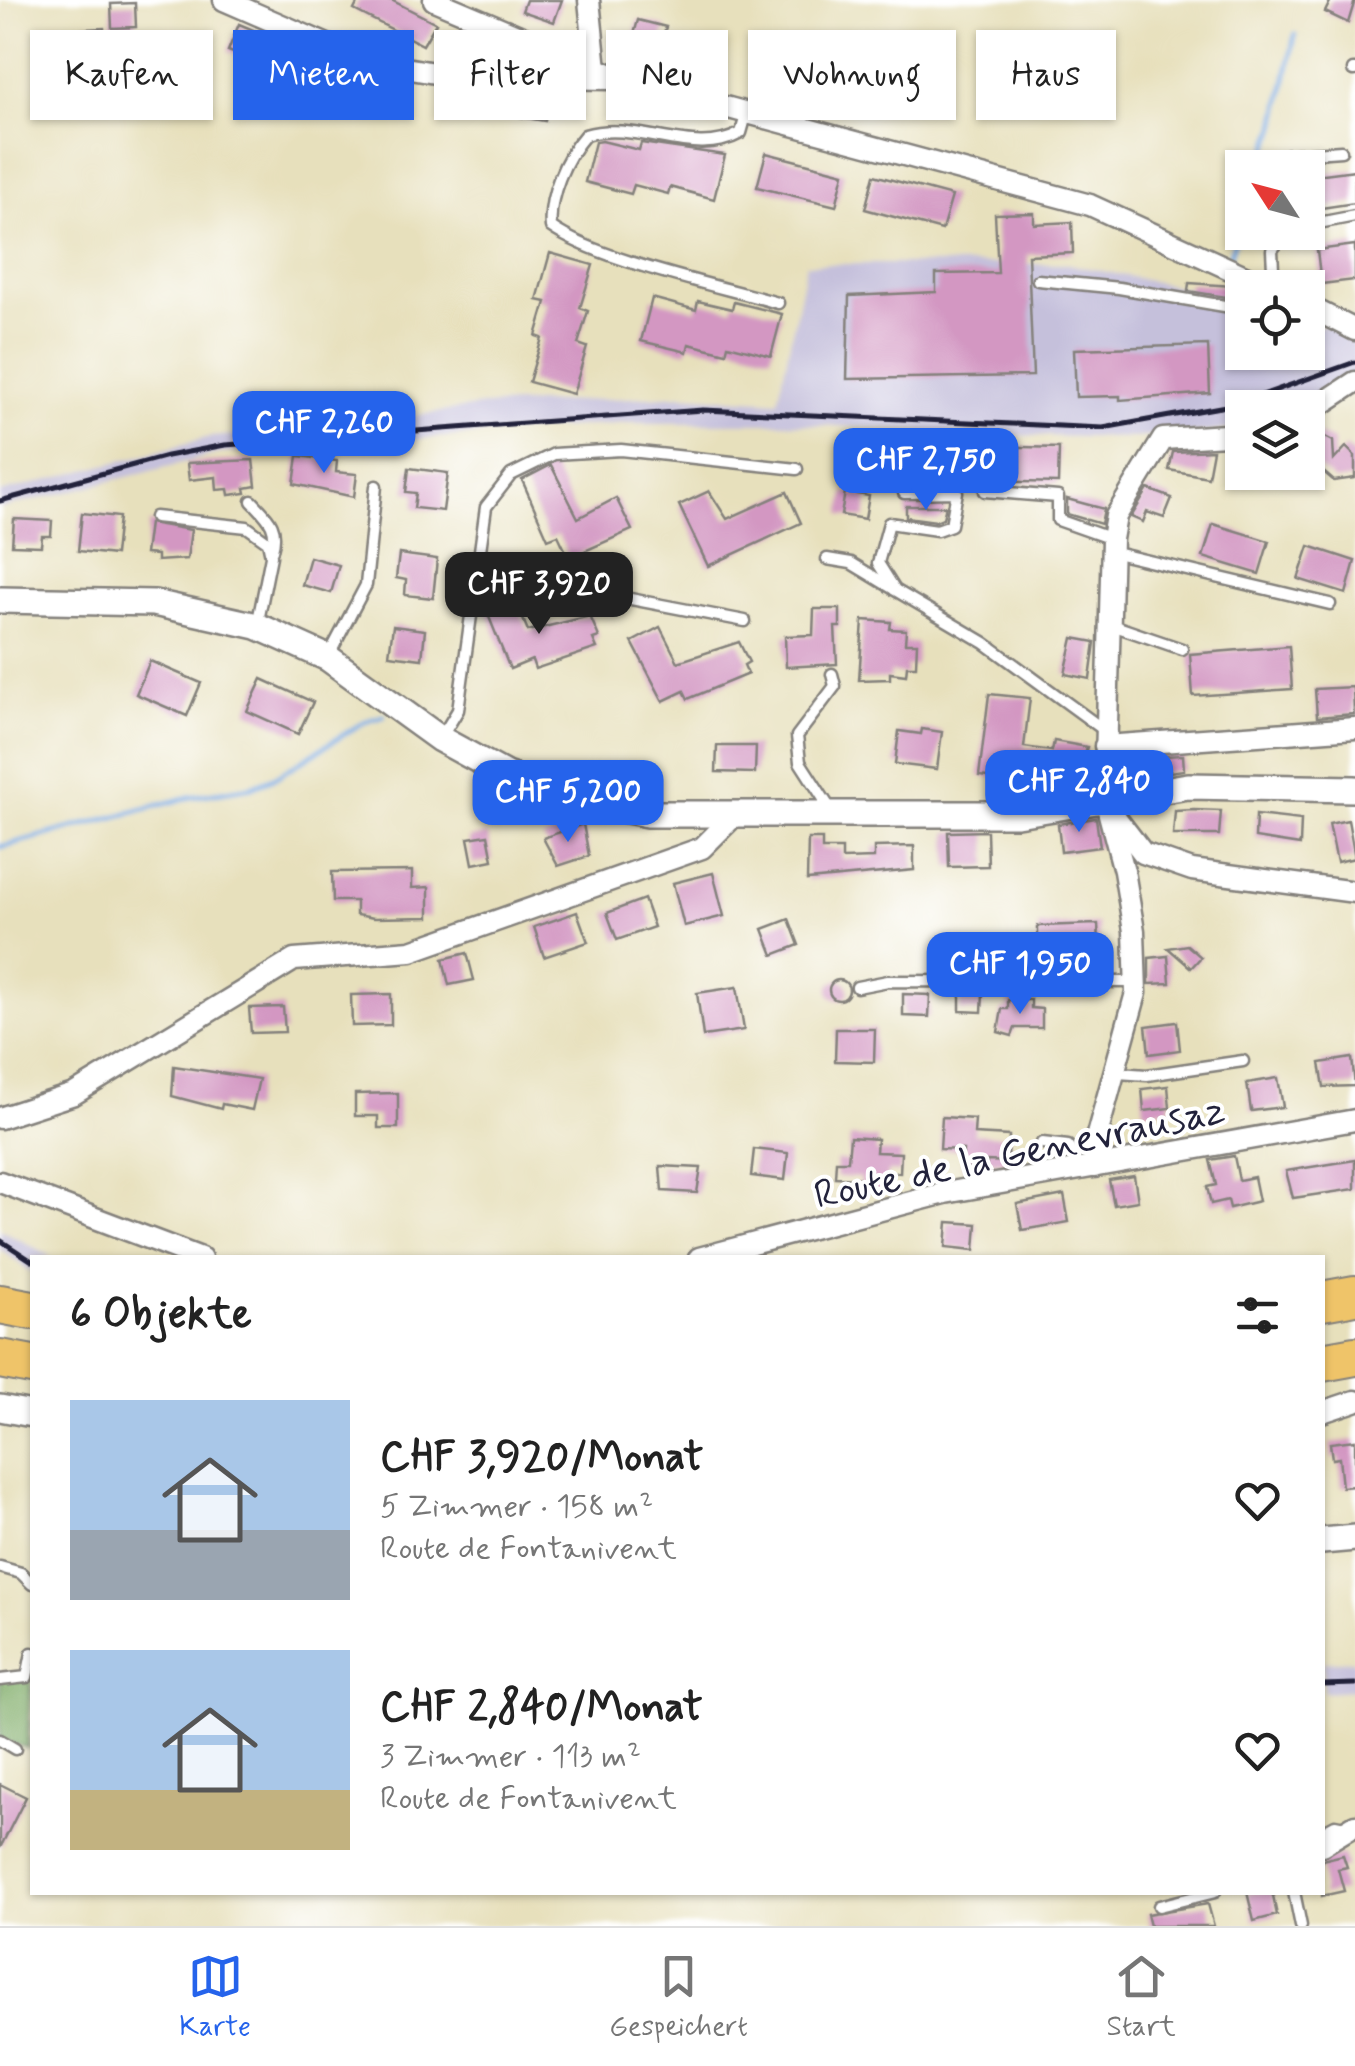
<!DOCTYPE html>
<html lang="de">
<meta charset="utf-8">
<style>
:root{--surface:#fff;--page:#f2f2f2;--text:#222;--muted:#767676;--line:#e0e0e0;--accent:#2563eb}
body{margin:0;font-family:Mynerve,sans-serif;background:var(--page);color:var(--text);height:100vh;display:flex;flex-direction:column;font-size:38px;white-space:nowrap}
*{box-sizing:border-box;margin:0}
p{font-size:32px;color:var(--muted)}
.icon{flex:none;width:55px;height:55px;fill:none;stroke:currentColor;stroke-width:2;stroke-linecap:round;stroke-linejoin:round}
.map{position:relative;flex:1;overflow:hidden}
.drawer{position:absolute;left:30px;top:1255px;width:1295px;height:640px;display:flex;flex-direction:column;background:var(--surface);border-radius:0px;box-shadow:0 2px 8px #0004}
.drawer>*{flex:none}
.banner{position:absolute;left:30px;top:30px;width:1295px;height:90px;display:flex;gap:20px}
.needle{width:65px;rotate:306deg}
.fabs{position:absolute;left:1225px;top:150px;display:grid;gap:20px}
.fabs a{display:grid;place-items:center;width:100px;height:100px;border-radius:0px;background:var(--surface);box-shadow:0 2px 8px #0004;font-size:50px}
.price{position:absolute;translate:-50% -85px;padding:0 22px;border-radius:20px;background:var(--accent);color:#fff;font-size:32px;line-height:65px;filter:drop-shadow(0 2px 5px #0008)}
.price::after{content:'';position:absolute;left:50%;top:60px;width:30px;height:22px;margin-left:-15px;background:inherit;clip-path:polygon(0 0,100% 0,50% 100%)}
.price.on{background:#222;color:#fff}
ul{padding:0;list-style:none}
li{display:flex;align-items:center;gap:30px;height:250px;padding:0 40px}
li span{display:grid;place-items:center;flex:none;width:280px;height:200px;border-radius:0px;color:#555}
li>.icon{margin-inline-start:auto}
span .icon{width:120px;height:120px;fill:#fffc;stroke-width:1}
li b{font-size:42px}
h2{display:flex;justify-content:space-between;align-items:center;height:120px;padding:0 40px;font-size:42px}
.chip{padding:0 35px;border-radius:0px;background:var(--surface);box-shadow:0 2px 8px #0004;font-size:35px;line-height:90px}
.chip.on{background:var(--accent);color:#fff}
.tabs{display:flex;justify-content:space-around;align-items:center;height:140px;border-top:2px solid var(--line);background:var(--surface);font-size:28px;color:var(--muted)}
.tabs a{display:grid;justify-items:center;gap:5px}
.tabs .on{color:var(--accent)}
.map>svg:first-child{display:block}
.industrial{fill:#c5c0db}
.forest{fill:#7aa962;stroke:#4e664e;stroke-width:2.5}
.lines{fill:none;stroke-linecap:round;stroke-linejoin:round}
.stream{stroke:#79abe5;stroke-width:5}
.building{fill:#d397c2}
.service-casing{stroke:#84817c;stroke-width:15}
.minor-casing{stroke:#84817c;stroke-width:25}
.tertiary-casing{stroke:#84817c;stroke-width:30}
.motorway-casing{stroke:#84817c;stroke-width:42}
.service{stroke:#fff;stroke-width:10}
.minor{stroke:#fff;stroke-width:20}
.tertiary{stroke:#fff;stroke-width:25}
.motorway{stroke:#efc469;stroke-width:38}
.rail{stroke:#22223b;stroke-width:5}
.labels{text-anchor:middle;stroke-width:8;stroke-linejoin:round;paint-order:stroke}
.street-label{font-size:40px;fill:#22223b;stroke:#fff}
</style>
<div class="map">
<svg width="1355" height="1926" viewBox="0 0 1355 1926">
<rect width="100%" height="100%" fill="#fff"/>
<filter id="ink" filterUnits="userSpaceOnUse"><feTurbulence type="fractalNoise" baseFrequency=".01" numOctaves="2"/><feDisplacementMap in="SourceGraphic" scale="20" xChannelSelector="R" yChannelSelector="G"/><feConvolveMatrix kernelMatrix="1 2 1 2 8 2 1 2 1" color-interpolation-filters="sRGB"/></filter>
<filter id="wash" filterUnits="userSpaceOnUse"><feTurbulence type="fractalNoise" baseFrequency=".0048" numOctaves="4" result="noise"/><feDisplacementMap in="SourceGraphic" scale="40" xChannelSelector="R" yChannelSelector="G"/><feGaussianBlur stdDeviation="2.25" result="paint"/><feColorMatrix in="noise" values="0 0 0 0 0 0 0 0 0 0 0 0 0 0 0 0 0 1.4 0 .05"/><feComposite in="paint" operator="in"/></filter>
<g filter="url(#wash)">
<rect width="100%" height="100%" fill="#e7e0bc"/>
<!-- industrial -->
<g class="industrial">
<path d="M 806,264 L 1068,264 L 1214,294 L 1242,306 L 1242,352 L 1308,352 L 1308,327 L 1355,323 L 1355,377 L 1301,407 L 1242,408 L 1242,428 L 1200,433 L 1133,438 L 991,435 L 784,423 L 629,423 L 218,454 L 0,509 L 0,493 L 210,437 L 341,426 L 483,406 L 682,395 L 778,401 Z"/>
<path d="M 0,1229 L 52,1257 L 32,1258 L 32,1273 L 0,1249 Z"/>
<path d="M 1355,1660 L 1355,1690 L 1323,1692 L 1323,1662 Z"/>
</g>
<!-- forest -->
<path class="forest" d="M 0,1674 L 32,1679 L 28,1748 L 0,1741 Z"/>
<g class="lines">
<!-- stream -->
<g class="stream">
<path d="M 1261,168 L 1276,126 L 1295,35"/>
<path d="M 1228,260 L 1242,221"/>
<path d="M 0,847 L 190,797 L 251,787 L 276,777 L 364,722 L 384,716"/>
</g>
</g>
<g id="blocks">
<!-- building -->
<g class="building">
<path d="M 359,0 L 391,0 L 436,23 L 423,45 L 354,10 Z"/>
<path d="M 526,0 L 562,0 L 554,22 L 522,11 Z"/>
<path d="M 1331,0 L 1355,0 L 1348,23 L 1325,12 Z"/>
<path d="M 135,3 L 136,27 L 112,28 L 111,4 Z"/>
<path d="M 638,20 L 666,27 L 658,53 L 631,45 Z"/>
<path d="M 239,24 L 278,40 L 268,66 L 228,51 Z"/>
<path d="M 104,28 L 106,57 L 65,60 L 64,30 Z"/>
<path d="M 474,40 L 510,47 L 508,64 L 472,60 Z"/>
<path d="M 518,93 L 549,97 L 545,121 L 514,116 Z"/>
<path d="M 602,141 L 639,150 L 641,143 L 725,155 L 714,199 L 670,187 L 668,194 L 634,185 L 631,194 L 585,182 L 595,142 Z"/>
<path d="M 766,153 L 844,173 L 836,206 L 757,187 Z"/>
<path d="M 1355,170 L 1355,203 L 1308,210 L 1308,176 Z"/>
<path d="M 874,175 L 952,196 L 942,230 L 865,209 Z"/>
<path d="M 1034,213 L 1034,224 L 1072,222 L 1073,253 L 1028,255 L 1033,376 L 847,379 L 849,296 L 936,292 L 936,274 L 998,273 L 995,214 Z"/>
<path d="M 1355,245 L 1355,280 L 1321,284 L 1317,250 Z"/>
<path d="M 550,253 L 593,265 L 580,308 L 588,311 L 578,344 L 587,347 L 573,394 L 529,382 L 542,338 L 536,336 L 546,302 L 537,300 Z"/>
<path d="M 1189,283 L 1233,286 L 1240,289 L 1239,299 L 1188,291 Z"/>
<path d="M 652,298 L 696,310 L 698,301 L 732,309 L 734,302 L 782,314 L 771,356 L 728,345 L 726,353 L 689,344 L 687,352 L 641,341 Z"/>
<path d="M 1208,345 L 1210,393 L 1120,400 L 1120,396 L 1076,397 L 1074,349 Z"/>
<path d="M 1319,434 L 1333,441 L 1334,460 L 1346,447 L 1355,456 L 1355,478 L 1334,481 L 1319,468 L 1308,468 L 1308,441 Z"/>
<path d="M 894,446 L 954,447 L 954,480 L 893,478 Z"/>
<path d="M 989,446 L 1059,448 L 1058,483 L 988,481 Z"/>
<path d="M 1213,450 L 1208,477 L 1169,470 L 1173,452 Z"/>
<path d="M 298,456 L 337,461 L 336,472 L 357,474 L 354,497 L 294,484 Z"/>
<path d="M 253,460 L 256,486 L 245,488 L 246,493 L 229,495 L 228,489 L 217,490 L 216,477 L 189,480 L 187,463 Z"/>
<path d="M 551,465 L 578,518 L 616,498 L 632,530 L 569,558 L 558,535 L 548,539 L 522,480 Z"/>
<path d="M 409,468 L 448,473 L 443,511 L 414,508 L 416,493 L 406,492 Z"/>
<path d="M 1148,489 L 1172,498 L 1164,518 L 1147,512 L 1143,522 L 1131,517 Z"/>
<path d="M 709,491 L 727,519 L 787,492 L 801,523 L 708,566 L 679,505 Z"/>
<path d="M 845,492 L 869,496 L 865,519 L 841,515 Z"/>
<path d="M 1067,499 L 1104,509 L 1101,524 L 1067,514 Z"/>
<path d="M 906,506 L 946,506 L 943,518 L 936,521 L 906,517 Z"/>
<path d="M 82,513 L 119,517 L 115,555 L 78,551 Z"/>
<path d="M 14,519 L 52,521 L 51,536 L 42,536 L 41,546 L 12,545 Z"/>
<path d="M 149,523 L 191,530 L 187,559 L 157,561 L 157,555 L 145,554 Z"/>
<path d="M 1213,524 L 1269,541 L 1259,574 L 1203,557 Z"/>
<path d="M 1309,546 L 1355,561 L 1346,594 L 1298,579 Z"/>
<path d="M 399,554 L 437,559 L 433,598 L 405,595 L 406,580 L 396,578 Z"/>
<path d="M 310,557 L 339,565 L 331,593 L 302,585 Z"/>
<path d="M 513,595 L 528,631 L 590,616 L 599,637 L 593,639 L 597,648 L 535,669 L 532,660 L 510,669 L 485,607 Z"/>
<path d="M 814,609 L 840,609 L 840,627 L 835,627 L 837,664 L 786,667 L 785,636 L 813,635 Z"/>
<path d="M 863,620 L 891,622 L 890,629 L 906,630 L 905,643 L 917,643 L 916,666 L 907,666 L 906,675 L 890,673 L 890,679 L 859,680 Z"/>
<path d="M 393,626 L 425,630 L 422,659 L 389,655 Z"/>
<path d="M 660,627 L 678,662 L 739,642 L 749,662 L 744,665 L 748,674 L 688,699 L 684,691 L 663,701 L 632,642 Z"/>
<path d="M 1073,638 L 1095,642 L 1090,679 L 1065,674 Z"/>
<path d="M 1289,646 L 1292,689 L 1193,696 L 1190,654 Z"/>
<path d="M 150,661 L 201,683 L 187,716 L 136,694 Z"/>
<path d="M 262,679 L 313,702 L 298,734 L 247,711 Z"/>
<path d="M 1353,687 L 1354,714 L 1317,717 L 1315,689 Z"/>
<path d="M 989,694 L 1030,698 L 1024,747 L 1052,751 L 1054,741 L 1087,747 L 1077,777 L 1022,767 L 1020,781 L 979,776 Z"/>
<path d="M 922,729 L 942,732 L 937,769 L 895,764 L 899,731 L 921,734 Z"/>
<path d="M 717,746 L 756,746 L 755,773 L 716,772 Z"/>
<path d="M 1183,755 L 1184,770 L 1125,778 L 1124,758 Z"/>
<path d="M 1194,810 L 1221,811 L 1219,835 L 1173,835 L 1175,811 Z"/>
<path d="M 1256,815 L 1301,820 L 1300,845 L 1255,838 Z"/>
<path d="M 1096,818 L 1100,847 L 1061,852 L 1058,824 Z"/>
<path d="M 1348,820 L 1355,858 L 1337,862 L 1329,824 Z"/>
<path d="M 583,824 L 589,856 L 558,866 L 543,838 Z"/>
<path d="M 987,831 L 988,866 L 949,867 L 948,832 Z"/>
<path d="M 488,835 L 493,860 L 473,864 L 468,838 Z"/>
<path d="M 808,839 L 822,839 L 822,849 L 842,849 L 842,859 L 874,858 L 874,847 L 914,846 L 914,870 L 807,880 Z"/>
<path d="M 412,871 L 412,888 L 429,887 L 429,917 L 374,918 L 356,915 L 356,901 L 333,901 L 332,872 Z"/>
<path d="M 713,873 L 724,916 L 684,926 L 673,883 Z"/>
<path d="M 644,899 L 654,927 L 617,940 L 607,913 Z"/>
<path d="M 577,912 L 588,942 L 544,957 L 534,927 Z"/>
<path d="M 789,919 L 799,945 L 773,955 L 763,929 Z"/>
<path d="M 1098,924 L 1099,942 L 1089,942 L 1089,948 L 1038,944 L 1038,926 Z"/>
<path d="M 1187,945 L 1201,957 L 1191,968 L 1168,948 Z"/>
<path d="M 467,953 L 474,980 L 449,985 L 443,959 Z"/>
<path d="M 1168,956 L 1170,983 L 1149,984 L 1149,958 Z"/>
<circle cx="839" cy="990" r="10"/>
<path d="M 737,987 L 744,1030 L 703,1036 L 697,993 Z"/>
<path d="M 960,993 L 983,993 L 982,1012 L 960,1011 Z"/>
<path d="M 391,994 L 391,1025 L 352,1026 L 351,995 Z"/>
<path d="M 903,994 L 930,995 L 929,1017 L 903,1016 Z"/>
<path d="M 1008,1000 L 1031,1000 L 1031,1008 L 1042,1009 L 1042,1028 L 1015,1028 L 1012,1036 L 998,1032 L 1002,1009 L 1008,1009 Z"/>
<path d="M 283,1007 L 285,1032 L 251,1033 L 249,1008 Z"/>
<path d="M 1177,1022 L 1180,1050 L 1149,1054 L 1146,1026 Z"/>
<path d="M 836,1029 L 875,1029 L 874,1062 L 835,1061 Z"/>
<path d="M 1352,1058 L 1355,1086 L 1324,1087 L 1320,1063 Z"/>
<path d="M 174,1066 L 259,1079 L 252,1110 L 222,1104 L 221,1109 L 172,1096 Z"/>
<path d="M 1278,1078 L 1283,1107 L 1251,1111 L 1247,1083 Z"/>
<path d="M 1168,1086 L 1170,1108 L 1144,1111 L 1142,1089 Z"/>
<path d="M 398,1093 L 398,1128 L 378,1128 L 378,1116 L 355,1116 L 355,1094 Z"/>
<path d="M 942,1117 L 975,1119 L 974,1134 L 1009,1136 L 1008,1162 L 987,1161 L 986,1170 L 962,1168 L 963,1150 L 940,1149 Z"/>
<path d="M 850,1137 L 877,1139 L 876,1152 L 901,1153 L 900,1173 L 887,1172 L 886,1191 L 859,1190 L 860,1178 L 835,1177 L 836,1161 L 848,1161 Z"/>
<path d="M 754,1149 L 788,1153 L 785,1180 L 751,1176 Z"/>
<path d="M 1234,1156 L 1239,1180 L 1254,1177 L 1259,1201 L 1230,1208 L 1228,1200 L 1211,1204 L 1207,1187 L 1216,1185 L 1210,1160 Z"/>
<path d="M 1355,1160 L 1355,1189 L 1293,1198 L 1286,1171 Z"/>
<path d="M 660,1166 L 701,1168 L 697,1193 L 662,1191 Z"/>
<path d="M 1134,1176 L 1138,1201 L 1114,1205 L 1109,1180 Z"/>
<path d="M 1064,1195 L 1069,1222 L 1022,1230 L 1017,1204 Z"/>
<path d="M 948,1222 L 977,1224 L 975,1250 L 946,1247 Z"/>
<path d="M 1355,1440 L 1355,1486 L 1342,1487 L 1339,1458 L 1332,1459 L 1330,1443 Z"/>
<path d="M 0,1784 L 26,1797 L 0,1848 Z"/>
<path d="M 1343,1855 L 1347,1867 L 1338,1869 L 1344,1891 L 1322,1896 L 1322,1860 Z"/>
<path d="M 1247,1892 L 1272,1892 L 1277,1915 L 1254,1921 Z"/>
<path d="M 1208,1904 L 1214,1926 L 1150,1926 L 1147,1914 Z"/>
</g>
</g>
</g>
<g filter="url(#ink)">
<use href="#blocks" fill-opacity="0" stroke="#84817c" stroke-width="2.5"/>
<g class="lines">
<!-- service casing -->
<g class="service-casing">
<g id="service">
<path d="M 1353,70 L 1355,70"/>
<path d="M 747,112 L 741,133 C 693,160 637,119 585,135 C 565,158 548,197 551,227 C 597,260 719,286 778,303"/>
<path d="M 1273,168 L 1286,155 L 1341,151"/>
<path d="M 1308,225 L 1355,216"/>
<path d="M 1038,280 L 1119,288 L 1242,309"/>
<path d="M 1274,288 L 1272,250 L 1286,232"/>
<path d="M 985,491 L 1058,497 L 1058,520 L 1112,539"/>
<path d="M 904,493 L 957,492 L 951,525 L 937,530 L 889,523 L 878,563 L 895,590 L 985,643 L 1104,730"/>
<path d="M 252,501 C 268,518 279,526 272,550"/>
<path d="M 155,517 L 247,527 L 268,542 L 271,556 L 257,626"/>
<path d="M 1111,552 L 1330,604"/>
<path d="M 827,559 L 851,563 L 894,589"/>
<path d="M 480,570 L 745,621"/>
<path d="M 1109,624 L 1182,649"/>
<path d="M 328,657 L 366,585 L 376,486"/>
<path d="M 441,738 L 458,710 L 486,507 L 511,475 L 554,454 L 621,450 L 797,469"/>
<path d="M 831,810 L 800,762 L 797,736 L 835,686 L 832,674"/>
<path d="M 857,987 L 888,981 L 1135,982"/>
<path d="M 1118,1073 L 1147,1075 L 1243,1061"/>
<path d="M 1042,1143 L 1068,1146 L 1080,1170"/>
<path d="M 0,1567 L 21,1573 L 32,1584"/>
<path d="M 0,1680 L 27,1677 L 32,1653"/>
<path d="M 0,1740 L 15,1749"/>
<path d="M 1322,1832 L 1335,1825 L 1345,1827"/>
<path d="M 1294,1892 L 1301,1926"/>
<path d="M 1159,1906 L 1215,1892"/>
</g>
</g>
<!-- minor casing -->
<g class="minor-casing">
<g id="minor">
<path d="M 224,0 L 364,61 L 458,77 L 613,79"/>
<path d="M 434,0 L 621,79 L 1090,205 L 1271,288"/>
<path d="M 589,0 L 596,69"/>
<path d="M 1308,306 L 1355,330"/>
<path d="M 1308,413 L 1355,382"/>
<path d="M 1105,746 L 1355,728"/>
<path d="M 1116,818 L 1143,853 L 1192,870 L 1355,892"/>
<path d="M 0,1118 L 74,1094 L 294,960 L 411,951 L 702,848 L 734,816"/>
<path d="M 1094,1167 L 1097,1135 L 1136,993 L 1134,931 L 1124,871 L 1105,799 L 1112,539 L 1116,516 L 1163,439 L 1242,434"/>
<path d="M 0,1182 L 201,1258"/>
<path d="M 699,1258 L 945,1193 L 1355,1120"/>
<path d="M 1322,1412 L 1355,1401"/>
<path d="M 1322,1845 L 1355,1825"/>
</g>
</g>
<!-- tertiary casing -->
<g class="tertiary-casing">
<g id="tertiary">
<path d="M 0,600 L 154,603 L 257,626 L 328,658 L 440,739 L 506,775 L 574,799 L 647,814 L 1017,814 L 1188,786 L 1355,789"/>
<path d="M 0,1408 L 32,1414"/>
<path d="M 1322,1541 L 1355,1538"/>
</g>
</g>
<!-- motorway casing -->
<g class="motorway-casing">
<g id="motorway">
<path d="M 1322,1301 L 1355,1295"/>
<path d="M 0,1304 L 32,1310"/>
<path d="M 0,1359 L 32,1365"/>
<path d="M 1322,1362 L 1355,1356"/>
</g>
</g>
<!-- service -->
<use href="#service" class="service"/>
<!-- minor -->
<use href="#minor" class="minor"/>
<!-- tertiary -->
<use href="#tertiary" class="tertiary"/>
<!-- motorway -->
<use href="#motorway" class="motorway"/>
<!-- rail -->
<g class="rail">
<path d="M 0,501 L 167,456 L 225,445 L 703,410 L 1103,428 L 1237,404 L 1355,362"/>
<path d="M 0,1240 L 32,1261"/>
<path d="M 1322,1685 L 1355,1684"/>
</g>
</g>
</g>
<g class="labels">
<!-- street labels -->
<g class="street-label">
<text transform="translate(1019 1151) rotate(-12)" y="14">Route de la Genevrausaz</text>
</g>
</g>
</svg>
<div class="fabs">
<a><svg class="needle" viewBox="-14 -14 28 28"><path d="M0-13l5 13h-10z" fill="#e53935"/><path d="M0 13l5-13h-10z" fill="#767676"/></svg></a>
<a><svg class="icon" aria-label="locate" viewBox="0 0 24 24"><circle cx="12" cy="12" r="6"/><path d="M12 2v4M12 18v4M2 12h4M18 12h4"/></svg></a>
<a><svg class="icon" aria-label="layers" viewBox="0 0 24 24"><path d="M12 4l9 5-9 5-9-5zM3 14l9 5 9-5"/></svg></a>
</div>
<b class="price" style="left:324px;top:476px">CHF 2,260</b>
<b class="price" style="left:926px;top:513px">CHF 2,750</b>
<b class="price on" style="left:539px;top:637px">CHF 3,920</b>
<b class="price" style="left:1079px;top:835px">CHF 2,840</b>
<b class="price" style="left:568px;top:845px">CHF 5,200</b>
<b class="price" style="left:1020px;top:1017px">CHF 1,950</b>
<div class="banner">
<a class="chip">Kaufen</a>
<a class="chip on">Mieten</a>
<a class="chip">Filter</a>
<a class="chip">Neu</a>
<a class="chip">Wohnung</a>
<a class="chip">Haus</a>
</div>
<section class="drawer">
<h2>6 Objekte<svg class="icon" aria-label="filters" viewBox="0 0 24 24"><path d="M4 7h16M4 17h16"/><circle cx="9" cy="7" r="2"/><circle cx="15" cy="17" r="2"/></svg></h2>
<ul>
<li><span style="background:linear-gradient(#a9c7e8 65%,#9aa5b1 0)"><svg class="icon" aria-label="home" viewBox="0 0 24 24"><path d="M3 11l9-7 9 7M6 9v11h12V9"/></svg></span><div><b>CHF 3,920/Monat</b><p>5 Zimmer · 158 m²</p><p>Route de Fontanivent</p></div><svg class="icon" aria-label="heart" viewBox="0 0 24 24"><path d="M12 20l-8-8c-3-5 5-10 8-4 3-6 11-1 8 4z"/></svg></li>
<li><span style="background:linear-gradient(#a9c7e8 70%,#c2b280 0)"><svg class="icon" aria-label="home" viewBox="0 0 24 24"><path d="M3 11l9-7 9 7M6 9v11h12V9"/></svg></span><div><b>CHF 2,840/Monat</b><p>3 Zimmer · 113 m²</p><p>Route de Fontanivent</p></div><svg class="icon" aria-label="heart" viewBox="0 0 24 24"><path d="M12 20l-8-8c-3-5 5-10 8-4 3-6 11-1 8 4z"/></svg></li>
</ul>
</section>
</div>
<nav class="tabs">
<a class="on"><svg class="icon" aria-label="map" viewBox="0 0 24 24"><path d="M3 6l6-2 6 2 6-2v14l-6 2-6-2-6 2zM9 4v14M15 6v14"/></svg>Karte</a>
<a><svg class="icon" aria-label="saved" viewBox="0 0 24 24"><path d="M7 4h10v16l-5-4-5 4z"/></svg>Gespeichert</a>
<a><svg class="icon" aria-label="home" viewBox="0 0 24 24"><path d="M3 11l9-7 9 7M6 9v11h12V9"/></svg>Start</a>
</nav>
